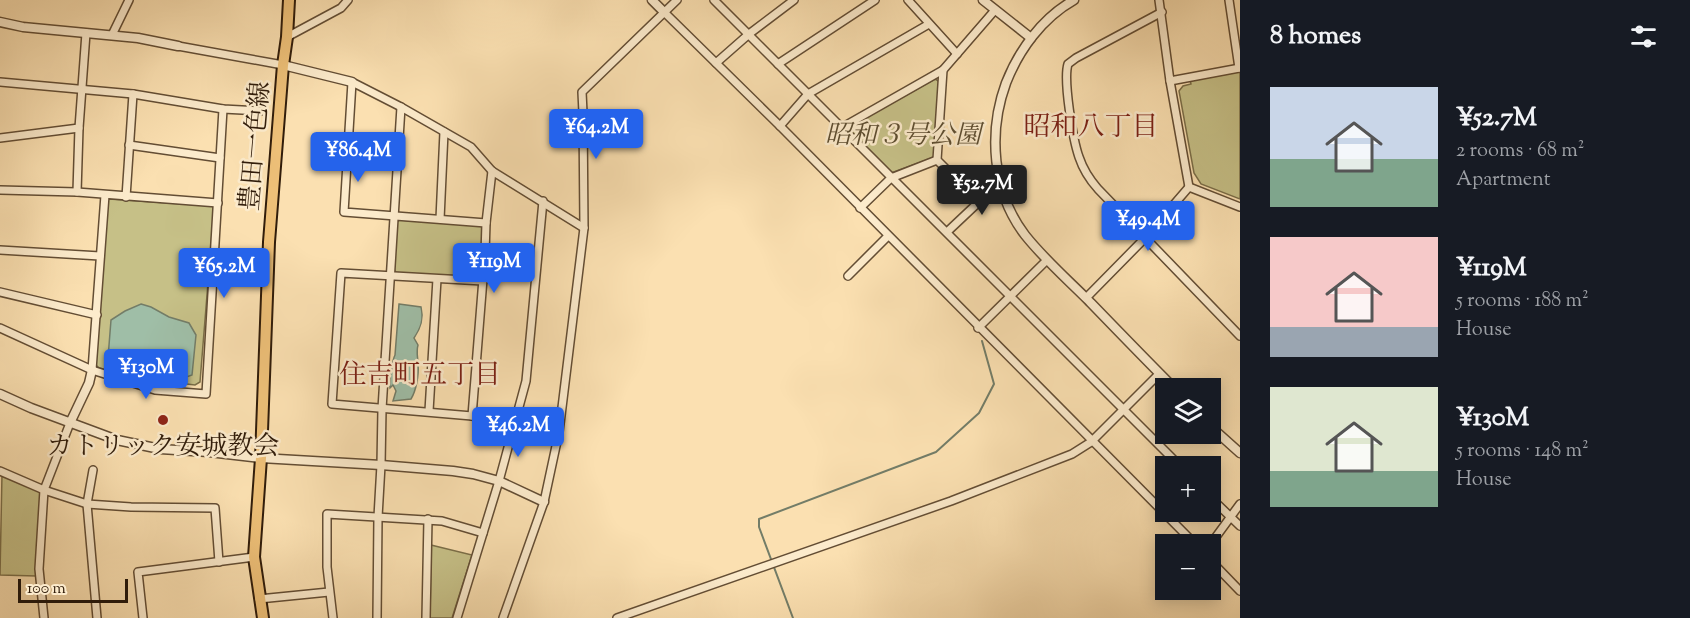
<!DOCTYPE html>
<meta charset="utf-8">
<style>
:root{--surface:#171b24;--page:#20242c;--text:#f1f3f6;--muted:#9ea1a6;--accent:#2563eb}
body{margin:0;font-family:"Sorts Mill Goudy","Noto Serif JP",serif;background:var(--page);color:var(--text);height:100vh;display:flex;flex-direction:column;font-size:22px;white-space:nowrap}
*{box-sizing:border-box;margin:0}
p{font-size:20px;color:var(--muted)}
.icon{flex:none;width:33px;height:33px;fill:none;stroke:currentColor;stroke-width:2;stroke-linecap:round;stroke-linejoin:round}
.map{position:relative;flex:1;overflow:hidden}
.panel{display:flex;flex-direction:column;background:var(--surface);width:450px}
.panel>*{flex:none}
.buttons{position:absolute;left:1155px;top:378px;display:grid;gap:12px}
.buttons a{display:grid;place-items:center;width:66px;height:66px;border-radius:0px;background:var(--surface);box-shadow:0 3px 15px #0003;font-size:30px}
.scale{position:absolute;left:18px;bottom:15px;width:110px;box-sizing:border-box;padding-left:6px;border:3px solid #301c0a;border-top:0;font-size:16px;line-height:21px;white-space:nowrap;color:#301c0a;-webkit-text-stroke:4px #fcebcc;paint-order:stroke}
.price{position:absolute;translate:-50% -51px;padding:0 14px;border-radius:6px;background:var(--accent);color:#fff;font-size:20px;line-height:39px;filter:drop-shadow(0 2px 3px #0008)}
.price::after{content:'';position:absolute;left:50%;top:36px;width:18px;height:14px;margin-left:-9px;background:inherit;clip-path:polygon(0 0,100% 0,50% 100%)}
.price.active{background:#222;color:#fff}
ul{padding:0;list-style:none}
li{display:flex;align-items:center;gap:18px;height:150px;padding:0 30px}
li span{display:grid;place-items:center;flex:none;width:168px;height:120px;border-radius:0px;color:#555}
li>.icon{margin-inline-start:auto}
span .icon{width:72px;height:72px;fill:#fffc;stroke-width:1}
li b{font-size:26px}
h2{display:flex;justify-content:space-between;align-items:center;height:72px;padding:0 30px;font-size:26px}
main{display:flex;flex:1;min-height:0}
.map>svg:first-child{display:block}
.green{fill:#c6c087;stroke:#7b6e48;stroke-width:1.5}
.water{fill:#9fbea7;stroke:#737d68;stroke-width:1.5}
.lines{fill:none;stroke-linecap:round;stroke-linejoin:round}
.stream{stroke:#737d68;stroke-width:2}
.minor-casing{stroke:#634d34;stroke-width:10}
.tertiary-casing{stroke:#634d34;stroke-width:11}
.primary-casing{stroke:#301c0a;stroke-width:14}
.minor{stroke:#fcebcc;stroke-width:7}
.tertiary{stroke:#fcebcc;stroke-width:8}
.primary{stroke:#eec078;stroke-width:10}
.poi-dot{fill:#8f2418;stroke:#fcebcc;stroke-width:2}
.labels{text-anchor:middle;stroke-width:5;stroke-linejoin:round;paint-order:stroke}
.park-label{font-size:26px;font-style:italic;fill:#5d4d30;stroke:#fcebcc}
.street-label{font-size:26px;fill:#301c0a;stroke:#fcebcc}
.poi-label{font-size:26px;fill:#301c0a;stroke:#fcebcc}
.neighbourhood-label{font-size:27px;fill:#7a1f14;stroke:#fcebcc}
</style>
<main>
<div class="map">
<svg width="1240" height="618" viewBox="0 0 1240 618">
<rect width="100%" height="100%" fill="#fbe0b1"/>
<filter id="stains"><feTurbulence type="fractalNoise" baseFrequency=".00333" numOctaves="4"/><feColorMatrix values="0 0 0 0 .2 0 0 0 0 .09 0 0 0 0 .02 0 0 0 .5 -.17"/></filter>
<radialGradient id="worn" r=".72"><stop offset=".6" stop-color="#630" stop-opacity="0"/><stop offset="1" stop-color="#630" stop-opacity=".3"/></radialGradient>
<!-- green -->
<g class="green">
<path d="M 1240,71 L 1240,199 L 1201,184 L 1194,173 L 1179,91 L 1183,86 L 1191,84 L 1190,80 Z"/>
<path d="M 935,79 L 940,82 L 935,156 L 932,158 L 891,173 L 850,132 L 851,126 Z"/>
<path d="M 109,199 L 212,206 L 214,208 L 200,382 L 195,385 L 153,380 L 99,368 L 95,364 L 107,200 Z"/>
<path d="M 400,220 L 482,226 L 484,228 L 480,276 L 479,278 L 396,273 L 394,269 L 397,222 Z"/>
<path d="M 2,474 L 41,492 L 36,576 L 0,575 Z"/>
<path d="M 431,545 L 472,555 L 452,618 L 430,618 Z"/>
</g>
<!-- water -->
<g class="water">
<path d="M 141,304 L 151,307 L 169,317 L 189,323 L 196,335 L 192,375 L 181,379 L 157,375 L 110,360 L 108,358 L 111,320 L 125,311 Z"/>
<path d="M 399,304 L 421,307 C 424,319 421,328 414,338 L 418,345 C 416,352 418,357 418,365 C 419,375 416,391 411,399 L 393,401 L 396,391 L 393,385 L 390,388 C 389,381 392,361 395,355 Z"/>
</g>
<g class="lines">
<!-- stream -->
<path class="stream" d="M 793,618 L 759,527 L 759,519 L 936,452 L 979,413 L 994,384 L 982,341"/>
<!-- minor casing -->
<g class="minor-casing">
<g id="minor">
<path d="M 714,0 L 1180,466"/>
<path d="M 908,0 L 957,54"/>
<path d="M 1159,0 L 1170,81 L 1240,68"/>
<path d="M 1229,0 L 1239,68"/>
<path d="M 664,12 L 780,126 L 1195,544"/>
<path d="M 1162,12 L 1076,58 L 1068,64 C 1063,80 1073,140 1079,157 C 1083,169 1090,180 1098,189 L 1240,336"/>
<path d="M 112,35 L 129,0"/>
<path d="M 287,37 L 341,8 L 348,0"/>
<path d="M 178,46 L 283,65"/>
<path d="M 716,63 L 749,34 L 794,0"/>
<path d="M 778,64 L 875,0"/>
<path d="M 1170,81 L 1189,187"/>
<path d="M 0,82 L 133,94 L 223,109 L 261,111"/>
<path d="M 780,126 L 808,94 L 929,24"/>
<path d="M 841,128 L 943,70"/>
<path d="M 0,138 L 79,128"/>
<path d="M 129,145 L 220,158"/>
<path d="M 1189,187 L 1240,207"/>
<path d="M 0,190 L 77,192 L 218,203"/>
<path d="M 77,192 L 79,128 L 86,33"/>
<path d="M 126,197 L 133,94"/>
<path d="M 979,202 L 937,160 L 943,70 L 995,10"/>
<path d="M 860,208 L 891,178 L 937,160"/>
<path d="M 440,219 L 444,132"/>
<path d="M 486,223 L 344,212 L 352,82 L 401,107 L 471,147 L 492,171 L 584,228"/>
<path d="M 947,232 L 1000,182"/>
<path d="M 0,250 L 100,256"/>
<path d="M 848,276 L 888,236"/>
<path d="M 483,281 L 341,273 L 332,404 L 472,416 L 513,429"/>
<path d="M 0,292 L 97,315"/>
<path d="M 1086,298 L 1145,238 L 1189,187"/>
<path d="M 0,328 L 92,370 L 155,390 L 206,394 L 223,109"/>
<path d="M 978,328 L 1047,260"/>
<path d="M 92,370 L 105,195"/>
<path d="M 429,411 L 437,279"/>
<path d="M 472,416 L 485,254 L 486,223 L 492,171"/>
<path d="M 93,470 L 87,504 L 97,618"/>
<path d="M 0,471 L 44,490 L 87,504 L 131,507 L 215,508 L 219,562"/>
<path d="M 1210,497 L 1240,526"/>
<path d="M 1210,545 L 1240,504"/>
<path d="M 1210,560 L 1240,591"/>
<path d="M 259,599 L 329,592"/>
<path d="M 44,618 L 39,569 L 44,490 L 70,423"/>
<path d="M 143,618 L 138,572 L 254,557"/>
<path d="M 333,618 L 327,567 L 327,514 L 442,521 L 483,533"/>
<path d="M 377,618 L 378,517 L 381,465 L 382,409 L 401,107"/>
<path d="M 426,618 L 428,519"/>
<path d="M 457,618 L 499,481 L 526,381 L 543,201"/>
<path d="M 503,618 L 544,502 L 559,432 L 584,228 L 583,113 L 582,92 L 677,0"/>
<path d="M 617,618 L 951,501 L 1072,454 L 1091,442 L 1159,374"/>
</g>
</g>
<!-- tertiary casing -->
<g class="tertiary-casing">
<g id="tertiary">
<path d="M 652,0 L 664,12"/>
<path d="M 983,0 L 1031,38"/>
<path d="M 1074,0 C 1042,18 1019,50 1006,83 C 988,132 992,192 1025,235 C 1044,259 1067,279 1088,300 C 1117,330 1145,359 1174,388"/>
<path d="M 0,22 L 23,27 L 138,38 L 178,46"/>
<path d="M 283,65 L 352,82"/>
<path d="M 0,394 L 31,408 L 117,440 L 160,449 L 209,452 L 261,458 L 381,465 L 453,471 L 473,474 L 499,481 L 544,502"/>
<path d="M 70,423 L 89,383 L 92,370"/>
<path d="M 1210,426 L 1240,453"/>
</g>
</g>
<!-- primary casing -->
<g class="primary-casing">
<path id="primary" d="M 263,618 L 254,557 L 261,458 L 269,242 L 283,65 L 287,37 L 289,0"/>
</g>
<!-- minor -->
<use href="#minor" class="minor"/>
<!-- tertiary -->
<use href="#tertiary" class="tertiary"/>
<!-- primary -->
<use href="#primary" class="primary"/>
</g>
<!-- markers -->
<circle class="poi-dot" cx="163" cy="420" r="6"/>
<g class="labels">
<!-- park labels -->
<g class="park-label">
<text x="903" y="143">昭和３号公園</text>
</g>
<!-- street labels -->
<g class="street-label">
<text transform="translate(254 146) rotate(-85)" y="9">豊田一色線</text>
</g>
<!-- poi labels -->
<g class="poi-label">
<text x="163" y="454">カトリック安城教会</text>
</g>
<!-- neighbourhood labels -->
<g class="neighbourhood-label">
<text x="1091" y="135">昭和八丁目</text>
<text x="420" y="383">住吉町五丁目</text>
</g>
</g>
<rect width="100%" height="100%" filter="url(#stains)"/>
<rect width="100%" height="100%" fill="url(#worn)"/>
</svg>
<div class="buttons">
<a><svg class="icon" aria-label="layers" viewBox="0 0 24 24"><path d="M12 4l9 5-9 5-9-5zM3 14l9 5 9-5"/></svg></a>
<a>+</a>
<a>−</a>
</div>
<div class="scale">100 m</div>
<b class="price" style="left:596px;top:160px">¥64.2M</b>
<b class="price" style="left:358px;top:183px">¥86.4M</b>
<b class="price active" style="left:982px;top:216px">¥52.7M</b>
<b class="price" style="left:1148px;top:252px">¥49.4M</b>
<b class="price" style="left:494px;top:294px">¥119M</b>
<b class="price" style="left:224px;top:299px">¥65.2M</b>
<b class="price" style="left:146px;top:400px">¥130M</b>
<b class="price" style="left:518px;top:458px">¥46.2M</b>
</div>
<section class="panel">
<h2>8 homes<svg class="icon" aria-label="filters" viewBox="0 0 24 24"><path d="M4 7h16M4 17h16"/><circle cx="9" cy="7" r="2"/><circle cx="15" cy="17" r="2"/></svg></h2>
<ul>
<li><span style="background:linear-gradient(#c9d6e8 60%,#7fa58c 0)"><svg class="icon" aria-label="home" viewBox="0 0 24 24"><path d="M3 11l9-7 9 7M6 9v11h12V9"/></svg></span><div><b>¥52.7M</b><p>2 rooms · 68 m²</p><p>Apartment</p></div></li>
<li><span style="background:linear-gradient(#f6c9c9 75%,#9aa5b1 0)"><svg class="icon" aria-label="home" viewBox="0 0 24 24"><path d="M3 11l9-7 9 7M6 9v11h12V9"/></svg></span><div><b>¥119M</b><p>5 rooms · 188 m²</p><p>House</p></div></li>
<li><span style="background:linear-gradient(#dfe7d0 70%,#7fa58c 0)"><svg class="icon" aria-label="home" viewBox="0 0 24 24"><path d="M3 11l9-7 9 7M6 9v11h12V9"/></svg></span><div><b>¥130M</b><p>5 rooms · 148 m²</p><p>House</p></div></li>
</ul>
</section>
</main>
